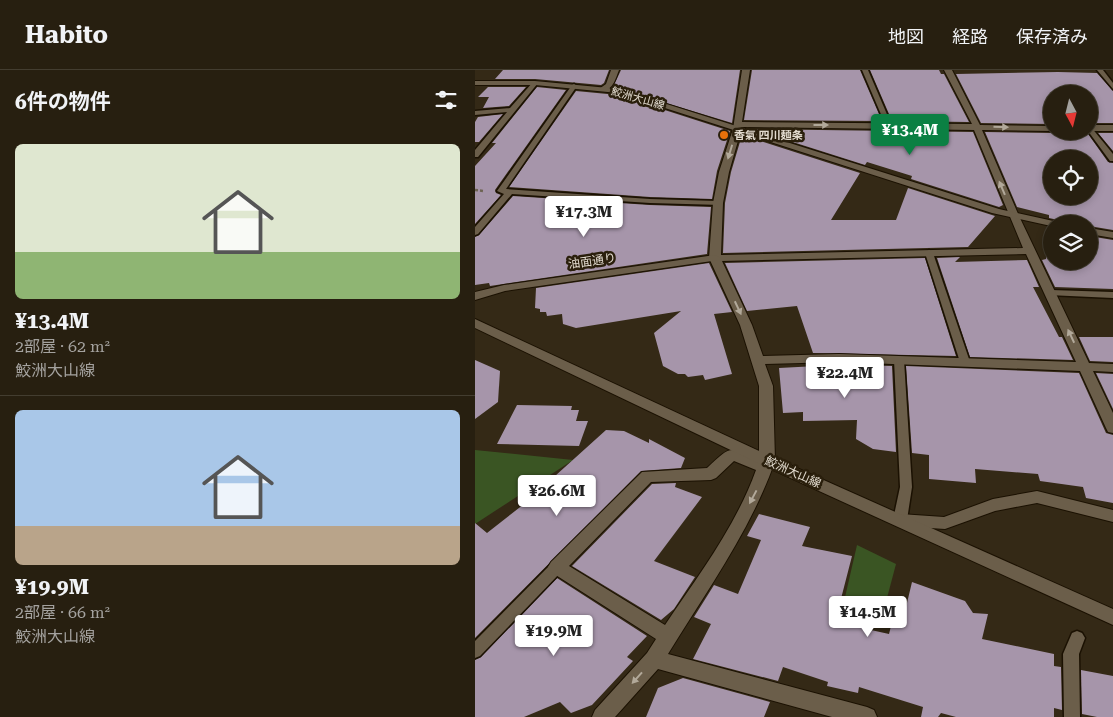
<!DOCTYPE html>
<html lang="ja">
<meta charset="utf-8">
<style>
:root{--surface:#271f10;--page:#332c1e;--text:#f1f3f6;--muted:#a4a29f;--line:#433d30;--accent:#0b8043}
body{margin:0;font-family:"Roboto Serif","Noto Sans JP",serif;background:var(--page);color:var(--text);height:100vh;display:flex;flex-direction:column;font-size:19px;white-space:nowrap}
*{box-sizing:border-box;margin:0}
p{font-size:16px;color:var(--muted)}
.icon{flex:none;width:28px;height:28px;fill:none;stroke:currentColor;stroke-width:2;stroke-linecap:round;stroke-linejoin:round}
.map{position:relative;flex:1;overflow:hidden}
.details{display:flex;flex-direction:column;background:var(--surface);width:475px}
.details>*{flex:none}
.needle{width:32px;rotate:173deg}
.buttons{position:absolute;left:568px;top:15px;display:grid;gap:10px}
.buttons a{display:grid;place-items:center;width:55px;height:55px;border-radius:50%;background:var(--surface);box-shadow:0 2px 8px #0003,0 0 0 1px var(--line);font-size:25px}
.price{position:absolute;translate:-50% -42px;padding:0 11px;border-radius:5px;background:#fff;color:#222;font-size:16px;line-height:32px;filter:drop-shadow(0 1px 2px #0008)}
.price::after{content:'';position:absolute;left:50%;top:30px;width:15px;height:11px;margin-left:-8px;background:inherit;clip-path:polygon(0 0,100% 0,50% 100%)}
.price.current{background:var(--accent);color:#fff}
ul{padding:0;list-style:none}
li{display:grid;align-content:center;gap:10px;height:265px;padding:0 15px}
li+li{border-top:1px solid var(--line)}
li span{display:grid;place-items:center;height:155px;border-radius:8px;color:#555}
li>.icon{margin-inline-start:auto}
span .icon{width:90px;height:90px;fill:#fffc;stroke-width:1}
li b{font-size:21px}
h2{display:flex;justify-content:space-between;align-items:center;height:60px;padding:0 15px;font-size:21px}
header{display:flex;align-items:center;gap:30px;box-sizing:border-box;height:70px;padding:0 25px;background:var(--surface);border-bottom:1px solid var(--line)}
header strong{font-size:24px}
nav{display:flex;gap:28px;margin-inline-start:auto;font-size:18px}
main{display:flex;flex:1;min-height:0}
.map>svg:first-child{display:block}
.green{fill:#3a5523}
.building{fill:#a695aa;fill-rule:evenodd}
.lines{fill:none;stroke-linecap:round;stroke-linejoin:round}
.service-casing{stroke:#1b1102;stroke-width:3}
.minor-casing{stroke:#1b1102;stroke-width:2}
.tertiary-casing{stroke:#1b1102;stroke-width:2}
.secondary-casing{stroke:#1b1102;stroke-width:2}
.path{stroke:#6d6353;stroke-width:2.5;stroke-dasharray:3 2;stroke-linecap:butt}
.service{fill:#6b5e4a;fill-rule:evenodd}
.minor{fill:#6b5e4a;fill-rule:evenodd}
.tertiary{fill:#6b5e4a;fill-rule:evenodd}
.secondary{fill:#6b5e4a;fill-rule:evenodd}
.oneway{fill:#b2a99a}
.food-dot{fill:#e8710a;stroke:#2a1f0c;stroke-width:2}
.labels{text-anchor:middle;stroke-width:5;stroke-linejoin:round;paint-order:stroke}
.far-street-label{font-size:11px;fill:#e2dbcf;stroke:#2a1f0c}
.far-poi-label{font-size:11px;font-weight:bold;fill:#e2dbcf;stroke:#2a1f0c;text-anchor:start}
.street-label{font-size:12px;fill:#e2dbcf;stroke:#2a1f0c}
</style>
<header>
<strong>Habito</strong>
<nav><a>地図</a><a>経路</a><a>保存済み</a></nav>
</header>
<main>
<section class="details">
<h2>6件の物件<svg class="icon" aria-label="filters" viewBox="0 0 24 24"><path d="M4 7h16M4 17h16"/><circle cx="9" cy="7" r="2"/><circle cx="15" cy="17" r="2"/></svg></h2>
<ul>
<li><span style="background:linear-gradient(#dfe7d0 70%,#8fb573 0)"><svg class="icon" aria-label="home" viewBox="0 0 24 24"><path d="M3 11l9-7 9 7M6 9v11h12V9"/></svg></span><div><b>¥13.4M</b><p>2部屋 · 62 m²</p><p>鮫洲大山線</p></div></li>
<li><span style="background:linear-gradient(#a9c7e8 75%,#b9a48a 0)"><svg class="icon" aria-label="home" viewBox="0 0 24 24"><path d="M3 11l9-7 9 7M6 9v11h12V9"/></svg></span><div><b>¥19.9M</b><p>2部屋 · 66 m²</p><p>鮫洲大山線</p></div></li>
</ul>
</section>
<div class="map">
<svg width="638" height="647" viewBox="0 0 638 647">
<rect width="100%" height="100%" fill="#342916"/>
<!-- green -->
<g class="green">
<path d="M 0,380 L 98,390 L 0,454 Z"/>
<path d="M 382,475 L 421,494 L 404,558 L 365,549 Z"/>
</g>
<!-- building -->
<g class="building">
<path d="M 28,0 L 134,0 L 129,13 L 126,15 L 60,9 L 20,9 Z"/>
<path d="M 146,0 L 265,0 L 257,53 L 138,17 Z"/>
<path d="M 277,0 L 385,0 L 407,51 L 269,50 Z"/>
<path d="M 395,0 L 464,0 L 466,4 L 469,4 L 494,52 L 417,51 Z"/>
<path d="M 583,2 L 622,3 L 638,21 L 638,53 L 614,53 L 614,24 L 576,24 L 576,54 L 506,53 L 481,4 Z"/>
<path d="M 13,17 L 51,17 L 34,36 L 8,38 L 14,27 L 3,27 Z"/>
<path d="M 62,17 L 91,20 L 20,120 L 21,123 L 26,125 L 0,154 L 0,96 L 21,73 L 17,73 Z"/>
<path d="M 101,21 L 143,25 L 255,61 L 242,101 L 237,129 L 175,127 L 34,117 Z"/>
<path d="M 28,44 L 4,72 L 0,72 L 0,52 L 3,47 Z"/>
<path d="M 277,59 L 498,62 L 528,135 L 524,137 L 436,109 L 437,106 L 392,92 L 390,95 Z"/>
<path d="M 578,61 L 611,61 L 633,92 L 638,93 L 638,160 L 614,156 L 614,154 L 586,154 L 583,150 L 574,148 L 574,145 L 542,137 L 510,62 L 576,63 ZM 576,89 L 614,89 L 614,126 L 576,126 Z"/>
<path d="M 623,63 L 638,63 L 638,81 Z"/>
<path d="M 267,65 L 385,103 L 356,150 L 421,150 L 433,118 L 520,146 L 493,177 L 248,183 L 250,133 L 256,102 Z"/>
<path d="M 38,126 L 175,135 L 236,137 L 232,184 L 15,216 L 14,213 L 0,215 L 0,167 L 4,165 Z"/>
<path d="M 573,157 L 576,158 L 576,191 L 614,191 L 614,166 L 638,170 L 638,219 L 580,217 L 567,190 L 571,189 Z"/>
<path d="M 485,187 L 480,192 L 552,190 L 564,217 L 558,217 L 584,267 L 587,267 L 598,290 L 495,287 L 462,188 Z"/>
<path d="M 450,188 L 481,286 L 338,283 L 322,236 L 272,241 L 250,193 Z"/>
<path d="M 234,193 L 257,242 L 239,244 L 257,304 L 230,310 L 228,305 L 213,307 L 210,304 L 203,304 L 188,296 L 179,263 L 206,241 L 101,258 L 88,254 L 87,244 L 72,246 L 71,242 L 65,242 L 65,239 L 60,238 L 61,218 Z"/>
<path d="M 604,267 L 638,267 L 638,292 L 615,291 Z"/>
<path d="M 0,290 L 25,301 L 23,332 L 0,349 Z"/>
<path d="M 342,294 L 417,296 L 421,382 L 398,379 L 381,369 L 382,350 L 328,351 L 328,342 L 308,343 L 304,298 L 342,296 Z"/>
<path d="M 431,296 L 604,303 L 631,363 L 638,365 L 638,433 L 611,428 L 608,417 L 565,411 L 563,404 L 500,399 L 501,413 L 454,409 L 454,385 L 437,383 Z"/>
<path d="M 621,303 L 638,304 L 638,339 Z"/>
<path d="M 42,335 L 97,336 L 96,340 L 104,340 L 101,351 L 113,351 L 104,376 L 22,374 Z"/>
<path d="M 131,360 L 149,361 L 174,373 L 174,369 L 210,388 L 206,398 L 166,401 L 0,568 L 0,453 L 12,463 L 49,434 Z"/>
<path d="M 201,413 L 200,417 L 227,427 L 179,491 L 220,507 L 199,539 L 186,550 L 97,496 L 177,414 Z"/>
<path d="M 284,444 L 335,457 L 327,476 L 377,486 L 360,552 L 414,564 L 417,552 L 427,554 L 437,512 L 490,531 L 498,543 L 513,544 L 507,569 L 579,584 L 579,596 L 586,597 L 587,640 L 579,638 L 579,647 L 481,647 L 466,643 L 463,647 L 446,647 L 448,637 L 384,617 L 383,623 L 352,616 L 353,612 L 308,597 L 303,611 L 218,589 L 236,554 L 219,547 L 239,515 L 263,524 L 286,470 L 272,466 Z"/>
<path d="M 82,508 L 172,566 L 152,587 L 158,591 L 117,635 L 96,643 L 85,632 L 49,647 L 0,647 L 0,590 L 6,587 Z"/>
<path d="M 606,600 L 638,606 L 638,647 L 622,647 L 607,644 Z"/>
<path d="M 208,608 L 295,632 L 289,647 L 171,647 L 183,618 Z"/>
</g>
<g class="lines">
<!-- service casing -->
<g class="service-casing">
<g id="service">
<path d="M 387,0 L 393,0 L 417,56 L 416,57 L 411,56 Z"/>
<path d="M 622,0 L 628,0 L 638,13 L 638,19 Z"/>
<path d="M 58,12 L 63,13 L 3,87 L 0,87 L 0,80 L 32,42 L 0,45 L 0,41 L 35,38 Z"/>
<path d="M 99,14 L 102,16 L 31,119 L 175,129 L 243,131 L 246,131 L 246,135 L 175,133 L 37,124 L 3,164 L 0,165 L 0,157 L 29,124 L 22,121 L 97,15 Z"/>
<path d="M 614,56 L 616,57 L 638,84 L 638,91 L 635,91 L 613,61 Z"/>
<path d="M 454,180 L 458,183 L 495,292 L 494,294 L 486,294 L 485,292 L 450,183 Z"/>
<path d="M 576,220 L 638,222 L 638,228 L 573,225 L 571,223 Z"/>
<path d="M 424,287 L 429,290 L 437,417 L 432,450 L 430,454 L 425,455 L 420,454 L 418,450 L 425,417 L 419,290 Z"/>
<path d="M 82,491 L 87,493 L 89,497 L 87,501 L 5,586 L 0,588 L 0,571 L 77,493 Z"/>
<path d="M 602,561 L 607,563 L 610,568 L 604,584 L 605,647 L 589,647 L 588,584 L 597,563 Z"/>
</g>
</g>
<!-- minor casing -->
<g class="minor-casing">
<g id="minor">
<path d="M 136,0 L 144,0 C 140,10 138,21 125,21 L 124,19 L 131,14 Z"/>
<path d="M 267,0 L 275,0 L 267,52 L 497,54 L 469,0 L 477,0 L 505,55 L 576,56 L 576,61 L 507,60 L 544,146 L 614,293 L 638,294 L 638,302 L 618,301 L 638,343 L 638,363 L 633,362 L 631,358 L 605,301 L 364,292 L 290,294 L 298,316 L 300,391 C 276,460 231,522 193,584 L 392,637 L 399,640 L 402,647 L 357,647 L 183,599 L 140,647 L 117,647 L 120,640 L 172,583 L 181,569 L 76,502 L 73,497 L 76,492 L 167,402 L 232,398 C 257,375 253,376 284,390 L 284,316 L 265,255 L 234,188 L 238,133 L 244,102 L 258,59 ZM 267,57 L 499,60 L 548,178 L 246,185 L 248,133 L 254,102 ZM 551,184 L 601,292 L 364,284 L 288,286 L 277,255 L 247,191 ZM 259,391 L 281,400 C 261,456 223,506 190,555 L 94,496 L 176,412 L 236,410 L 241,408 Z"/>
<rect x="614" y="55" width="24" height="6"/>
<path d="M 562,421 L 638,440 L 638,452 L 562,433 L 520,441 L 470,459 L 425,456 L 419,454 L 417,450 L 419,446 L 425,444 L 469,447 L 518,429 Z"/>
</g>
</g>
<!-- tertiary casing -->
<g class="tertiary-casing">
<path id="tertiary" d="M 240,185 L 246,188 L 244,190 L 30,221 L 0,230 L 0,222 L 29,215 Z"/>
</g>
<!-- secondary casing -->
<g class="secondary-casing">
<g id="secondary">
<path d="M 0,11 L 60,11 L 144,19 L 524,139 L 583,152 L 584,154 L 576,154 L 576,156 L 517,143 L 143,23 L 60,15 L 0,15 Z"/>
<path d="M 614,158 L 638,162 L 638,168 L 614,164 Z"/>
<path d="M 0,249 L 297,387 L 638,539 L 638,555 L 287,395 L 0,258 Z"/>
</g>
</g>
<!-- path -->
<path class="path" d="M 0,120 L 9,121"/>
<!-- service -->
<use href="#service" class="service"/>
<!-- minor -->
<use href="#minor" class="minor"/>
<!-- tertiary -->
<use href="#tertiary" class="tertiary"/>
<!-- secondary -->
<use href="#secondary" class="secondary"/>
</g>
<!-- one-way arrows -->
<defs><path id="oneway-solid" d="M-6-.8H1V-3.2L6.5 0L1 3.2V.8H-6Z" transform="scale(1.25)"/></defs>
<g class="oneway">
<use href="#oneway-solid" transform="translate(346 55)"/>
<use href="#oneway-solid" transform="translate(526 57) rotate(1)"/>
<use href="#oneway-solid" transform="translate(255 82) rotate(107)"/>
<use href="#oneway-solid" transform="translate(527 118) rotate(-113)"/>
<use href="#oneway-solid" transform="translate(263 238) rotate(65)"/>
<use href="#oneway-solid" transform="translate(596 266) rotate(-115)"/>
<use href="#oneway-solid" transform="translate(278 427) rotate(118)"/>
<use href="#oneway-solid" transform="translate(162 608) rotate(132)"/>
</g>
<!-- markers -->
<circle class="food-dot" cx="249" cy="65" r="5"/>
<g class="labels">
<!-- far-street labels -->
<g class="far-street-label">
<text transform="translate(163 28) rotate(16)" y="4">鮫洲大山線</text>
</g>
<!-- far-poi labels -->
<g class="far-poi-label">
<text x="259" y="69">香氣 四川麺条</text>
</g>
<!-- street labels -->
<g class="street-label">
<text transform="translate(117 191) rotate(-8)" y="4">油面通り</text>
<text transform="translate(318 402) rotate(24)" y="4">鮫洲大山線</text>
</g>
</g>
</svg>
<div class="buttons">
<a><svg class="needle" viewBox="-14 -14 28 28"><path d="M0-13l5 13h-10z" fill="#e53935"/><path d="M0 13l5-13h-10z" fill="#a4a29f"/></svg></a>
<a><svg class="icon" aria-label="locate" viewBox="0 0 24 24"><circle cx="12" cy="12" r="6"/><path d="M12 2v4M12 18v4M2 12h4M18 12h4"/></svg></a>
<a><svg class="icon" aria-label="layers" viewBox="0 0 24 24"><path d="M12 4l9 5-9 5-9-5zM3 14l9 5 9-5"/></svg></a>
</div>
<b class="price current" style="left:435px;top:86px">¥13.4M</b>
<b class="price" style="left:109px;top:168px">¥17.3M</b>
<b class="price" style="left:370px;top:329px">¥22.4M</b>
<b class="price" style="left:82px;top:447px">¥26.6M</b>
<b class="price" style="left:393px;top:568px">¥14.5M</b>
<b class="price" style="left:79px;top:587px">¥19.9M</b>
</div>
</main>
